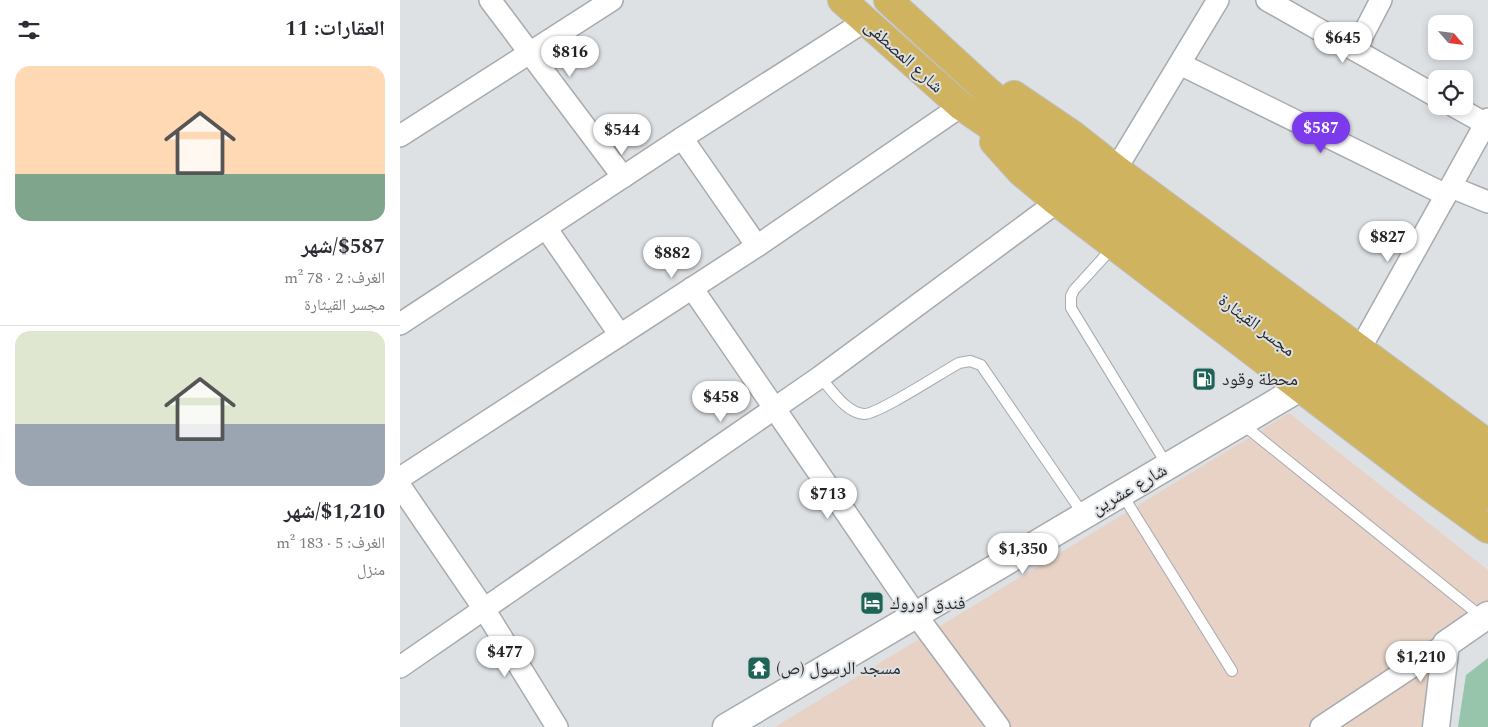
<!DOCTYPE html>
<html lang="ar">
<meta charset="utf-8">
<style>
:root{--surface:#fff;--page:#f7f7f7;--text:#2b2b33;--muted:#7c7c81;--line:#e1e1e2;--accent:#7c3aed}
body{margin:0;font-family:Spectral,"Noto Naskh Arabic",serif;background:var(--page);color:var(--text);direction:rtl;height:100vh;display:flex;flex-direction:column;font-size:19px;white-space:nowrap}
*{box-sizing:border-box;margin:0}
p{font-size:16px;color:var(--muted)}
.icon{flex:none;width:28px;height:28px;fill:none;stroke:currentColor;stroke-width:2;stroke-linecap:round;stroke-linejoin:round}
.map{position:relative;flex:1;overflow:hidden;direction:ltr}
.drawer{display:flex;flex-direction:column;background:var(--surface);width:400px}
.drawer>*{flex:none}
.needle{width:32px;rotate:118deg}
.fabs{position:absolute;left:1028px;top:15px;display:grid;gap:10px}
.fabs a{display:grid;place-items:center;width:45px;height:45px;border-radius:10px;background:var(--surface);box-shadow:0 2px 8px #0003;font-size:25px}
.price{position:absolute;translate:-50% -42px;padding:0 11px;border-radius:18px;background:#fff;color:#222;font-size:16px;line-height:32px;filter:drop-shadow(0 1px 2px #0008)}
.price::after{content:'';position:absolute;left:50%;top:30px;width:15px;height:11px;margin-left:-8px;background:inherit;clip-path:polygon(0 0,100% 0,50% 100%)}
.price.selected{background:var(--accent);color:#fff}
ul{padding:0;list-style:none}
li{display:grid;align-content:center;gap:10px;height:265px;padding:0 15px}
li+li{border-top:1px solid var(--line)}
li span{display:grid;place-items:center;height:155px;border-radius:15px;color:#555}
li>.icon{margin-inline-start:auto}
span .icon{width:90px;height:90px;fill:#fffc;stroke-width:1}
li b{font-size:21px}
h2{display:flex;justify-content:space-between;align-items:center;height:60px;padding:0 15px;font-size:21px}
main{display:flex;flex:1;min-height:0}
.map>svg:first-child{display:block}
.commercial{fill:#e7d2c5}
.park{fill:#97c5ab}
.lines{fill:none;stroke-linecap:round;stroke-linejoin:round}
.service-casing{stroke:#a7aaae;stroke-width:12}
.minor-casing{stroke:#a7aaae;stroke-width:24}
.tertiary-casing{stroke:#a7aaae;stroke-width:29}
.trunk-casing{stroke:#bfbfc0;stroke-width:30}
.service{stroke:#fff;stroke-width:10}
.minor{stroke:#fff;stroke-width:21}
.tertiary{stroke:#fff;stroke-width:26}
.trunk{stroke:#d0b35e;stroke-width:28}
.labels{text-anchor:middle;stroke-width:4;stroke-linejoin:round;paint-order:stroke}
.street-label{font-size:18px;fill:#292a2c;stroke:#dee1e4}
.poi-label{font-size:18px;fill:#292a2c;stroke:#dee1e4;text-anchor:start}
</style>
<main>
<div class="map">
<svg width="1088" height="727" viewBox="0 0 1088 727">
<rect width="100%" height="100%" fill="#dee1e4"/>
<!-- commercial -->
<path class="commercial" d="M 889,413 L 1088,570 L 1088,604 L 1037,647 L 1029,727 L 375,727 Z"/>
<!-- park -->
<path class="park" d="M 1088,658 L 1088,727 L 1058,727 L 1066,675 Z"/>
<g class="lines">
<!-- service casing -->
<g class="service-casing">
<g id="service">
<path d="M 714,246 L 674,290 L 671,296 L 671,308 L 767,465"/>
<path d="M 420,377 C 431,389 446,413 464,414 C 477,415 544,371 559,363 L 570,361 L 581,365 L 683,514"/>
<path d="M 841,423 L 1083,618"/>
<path d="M 722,494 L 832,671"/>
</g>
</g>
<!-- minor casing -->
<g class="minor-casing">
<g id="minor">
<path d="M 90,0 L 223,177"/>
<path d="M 867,0 L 1036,96"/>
<path d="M 955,50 L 981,0"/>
<path d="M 780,64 L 1046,195 L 1088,119"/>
<path d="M 1054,106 L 1086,124"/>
<path d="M 0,136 L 212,0"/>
<path d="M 282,138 L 357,246"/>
<path d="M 716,169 L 818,0"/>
<path d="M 1051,187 L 1088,202"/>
<path d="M 146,228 L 220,335"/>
<path d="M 292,288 L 516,615 L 599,727"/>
<path d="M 0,324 L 282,138 L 465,21"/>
<path d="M 960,349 L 1046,195"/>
<path d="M 0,478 L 357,246 L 561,106"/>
<path d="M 0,486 L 84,609 L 157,727"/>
<path d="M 0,667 L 420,377 L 657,202"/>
<path d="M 921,727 L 1046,644"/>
</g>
</g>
<!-- tertiary casing -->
<g class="tertiary-casing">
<g id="tertiary">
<path d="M 326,727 L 900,388"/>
<path d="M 1036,727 L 1046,644 L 1088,615"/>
</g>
</g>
<!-- trunk casing -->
<g class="trunk-casing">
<g id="trunk">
<path d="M 442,0 L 561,106 L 628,152 L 1028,454 L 1088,496"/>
<path d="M 488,0 L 583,87 L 639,136 L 1041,437 L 1088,470"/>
<path d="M 614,95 L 673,135 L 716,169 L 1088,444"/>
<path d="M 594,142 L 621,172 L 657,202 L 1030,487 L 1088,529"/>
</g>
</g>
<!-- service -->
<use href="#service" class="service"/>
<!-- minor -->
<use href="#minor" class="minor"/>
<!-- tertiary -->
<use href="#tertiary" class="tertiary"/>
<!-- trunk -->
<use href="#trunk" class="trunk"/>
</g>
<!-- icons -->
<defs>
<g id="fuel-square" transform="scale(1.25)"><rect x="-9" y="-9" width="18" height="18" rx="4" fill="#1d6356" stroke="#dee1e4"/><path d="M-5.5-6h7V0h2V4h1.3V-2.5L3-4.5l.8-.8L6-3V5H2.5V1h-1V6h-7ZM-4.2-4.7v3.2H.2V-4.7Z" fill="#fff"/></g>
<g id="hotel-square" transform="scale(1.25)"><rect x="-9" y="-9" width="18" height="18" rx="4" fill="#1d6356" stroke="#dee1e4"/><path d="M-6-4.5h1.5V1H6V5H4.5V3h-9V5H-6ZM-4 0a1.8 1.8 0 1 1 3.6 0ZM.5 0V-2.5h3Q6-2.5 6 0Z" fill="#fff"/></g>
<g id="temple-square" transform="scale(1.25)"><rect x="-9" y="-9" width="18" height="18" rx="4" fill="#1d6356" stroke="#dee1e4"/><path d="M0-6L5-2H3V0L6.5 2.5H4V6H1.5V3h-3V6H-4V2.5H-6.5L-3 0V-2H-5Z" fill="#fff"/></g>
</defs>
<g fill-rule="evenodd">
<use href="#fuel-square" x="804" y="379"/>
<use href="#hotel-square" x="472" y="603"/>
<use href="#temple-square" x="359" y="668"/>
</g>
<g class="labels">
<!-- street labels -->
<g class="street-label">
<text transform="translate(504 56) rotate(42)" y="6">شارع المصطفى</text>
<text transform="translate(857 325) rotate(37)" y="6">مجسر القيثارة</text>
<text transform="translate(729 489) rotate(-30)" y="6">شارع عشرين</text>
</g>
<!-- poi labels -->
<g class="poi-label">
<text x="822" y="385">محطة وقود</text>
<text x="490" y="609">فندق اوروك</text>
<text x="376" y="674">مسجد الرسول (ص)</text>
</g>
</g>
</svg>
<div class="fabs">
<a><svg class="needle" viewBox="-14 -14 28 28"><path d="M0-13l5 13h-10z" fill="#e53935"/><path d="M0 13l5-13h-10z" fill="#7c7c81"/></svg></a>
<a><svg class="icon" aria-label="locate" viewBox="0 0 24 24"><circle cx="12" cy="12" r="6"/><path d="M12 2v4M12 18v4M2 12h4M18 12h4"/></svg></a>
</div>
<b class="price" style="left:943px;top:64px">$645</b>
<b class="price" style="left:170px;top:78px">$816</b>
<b class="price selected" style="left:921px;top:154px">$587</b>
<b class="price" style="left:222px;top:156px">$544</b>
<b class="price" style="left:988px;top:263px">$827</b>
<b class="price" style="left:272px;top:279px">$882</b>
<b class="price" style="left:321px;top:423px">$458</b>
<b class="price" style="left:428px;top:520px">$713</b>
<b class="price" style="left:623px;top:575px">$1,350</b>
<b class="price" style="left:105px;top:678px">$477</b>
<b class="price" style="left:1021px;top:683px">$1,210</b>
</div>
<section class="drawer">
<h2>العقارات: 11<svg class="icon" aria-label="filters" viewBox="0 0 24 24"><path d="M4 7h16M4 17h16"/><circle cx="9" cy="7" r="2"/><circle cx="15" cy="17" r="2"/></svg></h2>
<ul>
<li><span style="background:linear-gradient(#ffd9b3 70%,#7fa58c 0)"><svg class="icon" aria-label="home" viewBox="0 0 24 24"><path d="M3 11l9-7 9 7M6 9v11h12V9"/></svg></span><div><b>$587/شهر</b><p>الغرف: 2 · 78 m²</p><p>مجسر القيثارة</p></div></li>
<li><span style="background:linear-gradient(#dfe7d0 60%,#9aa5b1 0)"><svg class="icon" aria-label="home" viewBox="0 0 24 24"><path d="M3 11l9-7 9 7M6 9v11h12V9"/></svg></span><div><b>$1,210/شهر</b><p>الغرف: 5 · 183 m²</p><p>منزل</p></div></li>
</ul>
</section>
</main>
